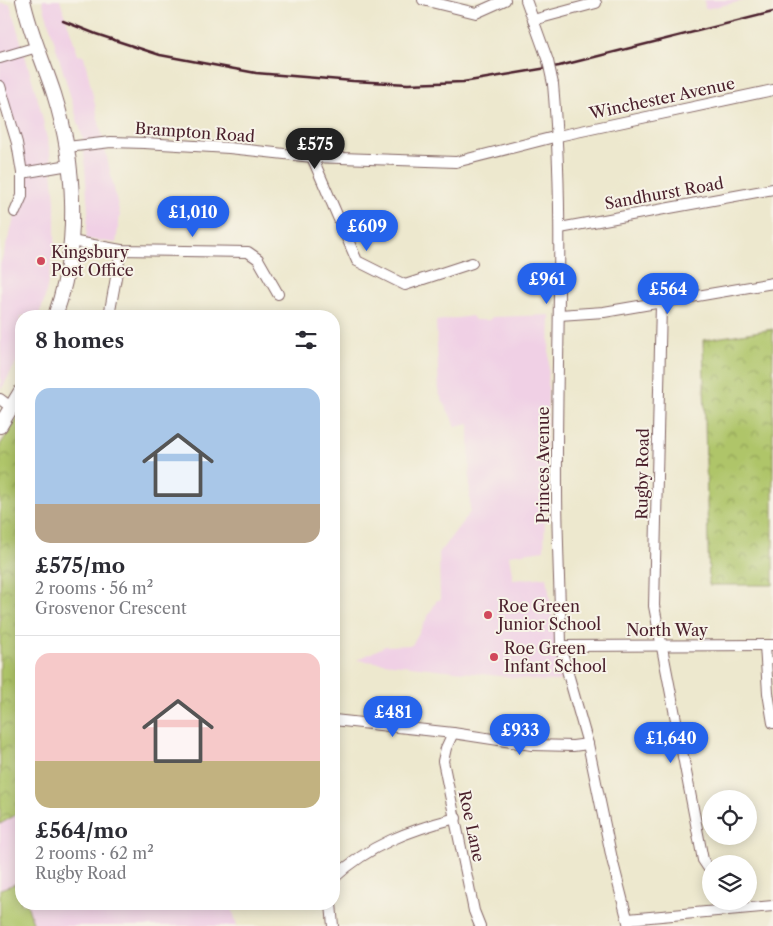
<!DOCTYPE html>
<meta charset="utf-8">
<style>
:root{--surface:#fff;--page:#f7f7f7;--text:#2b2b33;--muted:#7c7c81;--line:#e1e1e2;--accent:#2563eb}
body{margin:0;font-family:"Libre Caslon Text",serif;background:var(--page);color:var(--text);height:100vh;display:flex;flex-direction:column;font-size:19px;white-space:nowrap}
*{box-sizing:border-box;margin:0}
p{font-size:16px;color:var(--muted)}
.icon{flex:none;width:28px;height:28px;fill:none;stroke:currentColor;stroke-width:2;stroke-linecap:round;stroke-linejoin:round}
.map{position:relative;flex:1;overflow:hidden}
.sheet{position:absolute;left:15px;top:310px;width:325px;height:600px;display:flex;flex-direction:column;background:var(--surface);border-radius:20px;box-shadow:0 2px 12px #0003}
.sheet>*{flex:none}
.buttons{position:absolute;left:702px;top:790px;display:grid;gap:10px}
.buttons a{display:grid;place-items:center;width:55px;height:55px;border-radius:50%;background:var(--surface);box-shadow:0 2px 12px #0003;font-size:25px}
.price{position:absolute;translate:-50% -42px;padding:0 11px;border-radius:18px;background:var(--accent);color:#fff;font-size:16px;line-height:32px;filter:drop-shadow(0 1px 2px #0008)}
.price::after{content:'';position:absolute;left:50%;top:30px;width:15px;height:11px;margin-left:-8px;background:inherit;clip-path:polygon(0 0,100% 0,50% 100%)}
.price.selected{background:#222;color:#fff}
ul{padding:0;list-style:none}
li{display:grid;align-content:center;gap:10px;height:265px;padding:0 20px}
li+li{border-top:1px solid var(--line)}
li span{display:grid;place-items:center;height:155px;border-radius:15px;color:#555}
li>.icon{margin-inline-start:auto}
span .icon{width:90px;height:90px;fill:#fffc;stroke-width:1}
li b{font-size:21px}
h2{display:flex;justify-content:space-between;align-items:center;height:60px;padding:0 20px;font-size:21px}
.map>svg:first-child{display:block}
.built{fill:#f0d0e5}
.grass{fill:#afc569;stroke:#7c724a}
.park{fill:url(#park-crowns);stroke:#7c724a}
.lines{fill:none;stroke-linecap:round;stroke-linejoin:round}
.minor-casing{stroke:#836564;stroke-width:12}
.major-casing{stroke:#836564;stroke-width:16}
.minor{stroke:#fff;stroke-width:10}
.major{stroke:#fff;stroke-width:14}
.rail{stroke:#4a1f2b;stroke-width:2.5}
.minor-bridge-casing{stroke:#836564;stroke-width:12;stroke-linecap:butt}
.minor-bridge{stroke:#fff;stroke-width:10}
.poi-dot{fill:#d1495b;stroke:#f7f3e8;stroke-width:2}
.labels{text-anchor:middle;stroke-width:4;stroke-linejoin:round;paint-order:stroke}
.street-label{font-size:16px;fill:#4a1f2b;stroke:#f7f3e8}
.poi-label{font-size:16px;fill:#4a1f2b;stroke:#f7f3e8;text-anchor:start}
</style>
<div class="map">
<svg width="773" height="926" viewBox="0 0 773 926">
<defs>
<pattern id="park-crowns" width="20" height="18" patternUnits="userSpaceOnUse" patternTransform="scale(1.25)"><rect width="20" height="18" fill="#afc569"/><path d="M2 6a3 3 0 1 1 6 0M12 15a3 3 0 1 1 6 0" fill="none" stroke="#909f57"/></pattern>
</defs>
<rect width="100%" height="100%" fill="#f7f3e8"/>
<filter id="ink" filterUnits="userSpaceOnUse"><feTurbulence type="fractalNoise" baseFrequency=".02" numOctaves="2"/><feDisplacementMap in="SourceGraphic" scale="10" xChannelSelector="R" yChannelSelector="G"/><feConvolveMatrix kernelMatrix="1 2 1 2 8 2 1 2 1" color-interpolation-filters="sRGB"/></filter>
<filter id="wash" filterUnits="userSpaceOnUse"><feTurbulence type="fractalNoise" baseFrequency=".0096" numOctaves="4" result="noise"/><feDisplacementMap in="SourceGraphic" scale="20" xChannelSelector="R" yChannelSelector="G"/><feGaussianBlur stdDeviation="1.12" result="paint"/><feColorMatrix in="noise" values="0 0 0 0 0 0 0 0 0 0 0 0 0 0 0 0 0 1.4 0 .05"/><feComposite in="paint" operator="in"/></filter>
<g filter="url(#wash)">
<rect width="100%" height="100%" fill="#ede8ce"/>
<!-- built -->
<g class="built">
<path d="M 42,0 L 60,0 L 78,55 L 84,56 L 120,215 L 116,243 L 86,239 L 88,211 L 83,139 Z"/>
<path d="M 704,0 L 748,0 L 705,9 Z"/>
<path d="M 0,3 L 10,4 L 40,107 L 50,152 L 55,200 L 55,245 L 44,302 L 38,316 L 21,316 L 21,354 L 1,390 L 0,265 L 19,203 L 20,169 L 0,86 Z"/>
<path d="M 550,315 L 544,550 L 509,555 L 513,580 L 547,577 L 561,681 L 543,681 L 357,660 L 385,646 L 412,645 L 437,600 L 440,600 L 439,553 L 470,512 L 469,424 L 456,427 L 439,393 L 436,321 L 472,316 L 475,320 L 489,320 L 492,317 Z"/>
<path d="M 21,812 L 21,904 L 231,904 L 237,926 L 0,926 L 0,824 Z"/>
</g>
<!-- grass -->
<path class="grass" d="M 21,882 L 21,904 L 27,904 L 34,926 L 0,926 L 0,889 Z"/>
<!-- park -->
<g class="park">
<path d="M 773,329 L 773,585 L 709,585 L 703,340 Z"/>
<path d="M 21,413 L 21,812 L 0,824 L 0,445 Z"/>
</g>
</g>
<g filter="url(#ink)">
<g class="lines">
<!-- minor casing -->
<g class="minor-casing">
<g id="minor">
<path d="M 423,0 L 476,13 L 505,0"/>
<path d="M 526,0 L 548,61"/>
<path d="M 533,20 L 596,3"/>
<path d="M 0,58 L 37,47"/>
<path d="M 553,84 C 565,218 556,352 557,486 C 557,540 560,593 561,646 L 563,656 L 588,744 L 612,859 L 629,926"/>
<path d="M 0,86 L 17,143 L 22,173 L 22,196 L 15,212"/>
<path d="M 67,147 L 111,142 L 144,143 L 229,148 L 312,157 L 456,162 L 558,136 L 773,90"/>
<path d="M 312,157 L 357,261 L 405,285 L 472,263"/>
<path d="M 22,173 L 69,165"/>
<path d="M 560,228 L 773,189"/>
<path d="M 71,241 L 121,250 L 248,252 L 258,259 L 278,294"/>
<path d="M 661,304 L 654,606 L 703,860 L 711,872"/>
<path d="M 559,315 L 604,312 L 773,283"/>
<path d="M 109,316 L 121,250"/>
<path d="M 0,399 L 12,408"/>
<path d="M 765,645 L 768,693 L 773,723"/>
<path d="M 561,646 L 773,645"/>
<path d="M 334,720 L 453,733 L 532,745 L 573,746 L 588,744"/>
<path d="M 453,733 L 446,748 L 443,761 L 474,911 L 480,926"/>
<path d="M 334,878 C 369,845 410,830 456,818"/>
<path d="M 331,904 L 333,926"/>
<path d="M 628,919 L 773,906"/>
</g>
</g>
<!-- major casing -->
<g class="major-casing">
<g id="major">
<path d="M 23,0 C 30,33 44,63 54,94 C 76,164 80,247 55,316"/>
<path d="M 0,426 L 21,391"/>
</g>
</g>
<!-- minor -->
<use href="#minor" class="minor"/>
<!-- major -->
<use href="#major" class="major"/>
<!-- rail -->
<path class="rail" d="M 63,21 L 96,34 L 160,55 L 256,73 L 353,81 L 408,84 L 463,82 L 559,66 L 773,12"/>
<!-- minor-bridge casing -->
<g class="minor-bridge-casing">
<path id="minor-bridge" d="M 548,61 L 553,84"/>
</g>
<!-- minor-bridge -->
<use href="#minor-bridge" class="minor-bridge"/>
</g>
</g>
<!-- markers -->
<g class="poi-dot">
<circle cx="41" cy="261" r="5"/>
<circle cx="488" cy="615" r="5"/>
<circle cx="494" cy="657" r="5"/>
</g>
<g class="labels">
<!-- street labels -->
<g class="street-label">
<text transform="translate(662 98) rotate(-12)" y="6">Winchester Avenue</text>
<text transform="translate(195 132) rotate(4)" y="6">Brampton Road</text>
<text transform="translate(664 193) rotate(-10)" y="6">Sandhurst Road</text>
<text transform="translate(543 465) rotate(-90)" y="6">Princes Avenue</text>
<text transform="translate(642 474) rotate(-89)" y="6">Rugby Road</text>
<text x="667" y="636">North Way</text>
<text transform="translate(472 826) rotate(78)" y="6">Roe Lane</text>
</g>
<!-- poi labels -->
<g class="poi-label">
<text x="51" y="258">Kingsbury<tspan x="51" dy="18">Post Office</tspan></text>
<text x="498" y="612">Roe Green<tspan x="498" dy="18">Junior School</tspan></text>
<text x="504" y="654">Roe Green<tspan x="504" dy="18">Infant School</tspan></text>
</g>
</g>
</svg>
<div class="buttons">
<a><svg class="icon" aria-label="locate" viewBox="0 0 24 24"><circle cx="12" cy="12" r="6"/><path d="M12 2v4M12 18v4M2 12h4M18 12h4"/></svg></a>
<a><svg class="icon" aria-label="layers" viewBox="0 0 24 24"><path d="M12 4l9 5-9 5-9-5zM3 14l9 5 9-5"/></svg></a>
</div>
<b class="price selected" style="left:315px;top:170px">£575</b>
<b class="price" style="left:193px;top:238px">£1,010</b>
<b class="price" style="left:367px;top:252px">£609</b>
<b class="price" style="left:547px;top:305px">£961</b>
<b class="price" style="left:668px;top:315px">£564</b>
<b class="price" style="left:393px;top:738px">£481</b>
<b class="price" style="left:520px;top:756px">£933</b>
<b class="price" style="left:671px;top:764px">£1,640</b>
<section class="sheet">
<h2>8 homes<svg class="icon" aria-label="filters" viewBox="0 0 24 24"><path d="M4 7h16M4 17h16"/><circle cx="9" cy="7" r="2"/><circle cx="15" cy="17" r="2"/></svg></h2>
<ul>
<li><span style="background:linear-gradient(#a9c7e8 75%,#b9a48a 0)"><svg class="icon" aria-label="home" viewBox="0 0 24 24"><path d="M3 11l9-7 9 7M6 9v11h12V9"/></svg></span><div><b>£575/mo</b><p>2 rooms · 56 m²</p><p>Grosvenor Crescent</p></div></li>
<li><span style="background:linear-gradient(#f6c9c9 70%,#c2b280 0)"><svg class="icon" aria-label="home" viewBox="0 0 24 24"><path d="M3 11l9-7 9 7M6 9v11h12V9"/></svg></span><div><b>£564/mo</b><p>2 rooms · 62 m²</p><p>Rugby Road</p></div></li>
</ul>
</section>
</div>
